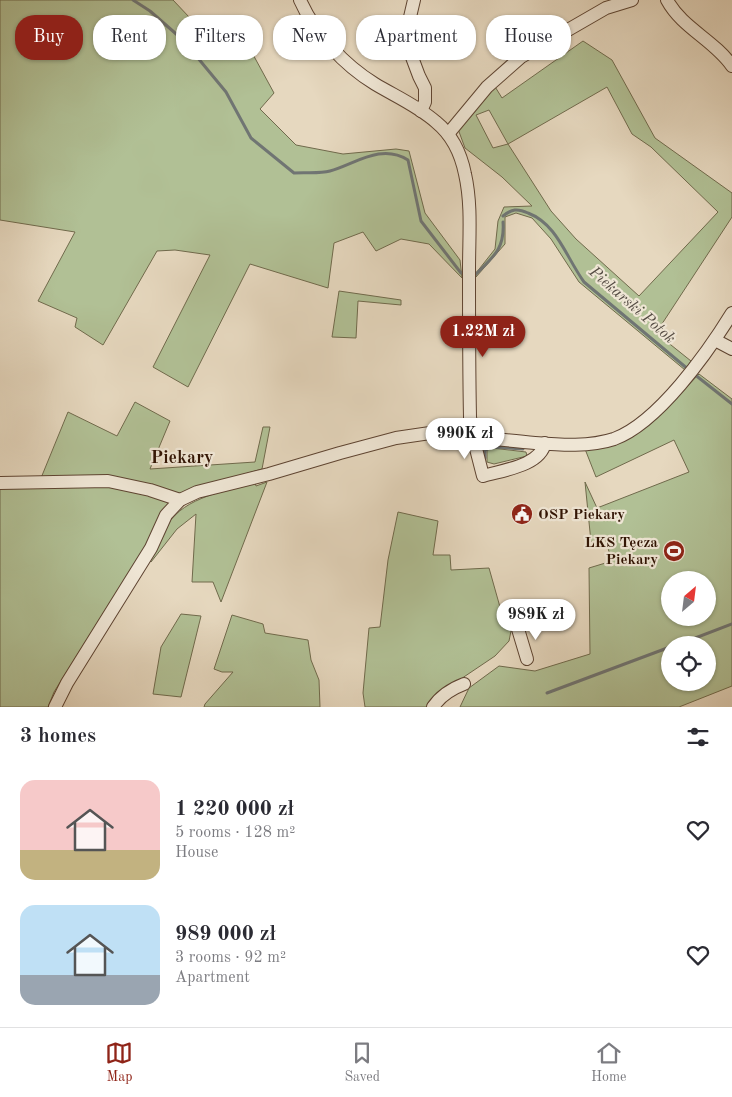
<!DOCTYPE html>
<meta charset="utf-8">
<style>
:root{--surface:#fff;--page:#f7f7f7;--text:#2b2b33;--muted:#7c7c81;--line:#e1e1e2;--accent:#8f2418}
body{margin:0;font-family:"Old Standard TT",serif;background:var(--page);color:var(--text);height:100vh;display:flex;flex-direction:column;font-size:19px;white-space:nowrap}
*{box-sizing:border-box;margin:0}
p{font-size:16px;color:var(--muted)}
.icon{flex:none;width:28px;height:28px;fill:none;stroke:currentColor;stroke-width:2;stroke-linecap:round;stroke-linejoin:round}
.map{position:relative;height:707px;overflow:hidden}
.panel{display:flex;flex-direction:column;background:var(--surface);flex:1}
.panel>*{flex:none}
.hud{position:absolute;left:15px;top:15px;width:702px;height:45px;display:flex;gap:10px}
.needle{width:32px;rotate:28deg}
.controls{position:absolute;left:661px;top:571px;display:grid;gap:10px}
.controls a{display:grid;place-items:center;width:55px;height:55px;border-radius:50%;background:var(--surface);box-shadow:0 1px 4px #0004;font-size:25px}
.price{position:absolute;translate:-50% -42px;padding:0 11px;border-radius:18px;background:#fff;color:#222;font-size:16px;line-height:32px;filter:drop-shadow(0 1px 2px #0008)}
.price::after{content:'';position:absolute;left:50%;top:30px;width:15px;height:11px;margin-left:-8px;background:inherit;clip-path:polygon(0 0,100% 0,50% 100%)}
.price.on{background:var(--accent);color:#fff}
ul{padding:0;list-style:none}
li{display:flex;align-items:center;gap:15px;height:125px;padding:0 20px}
li span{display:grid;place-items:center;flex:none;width:140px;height:100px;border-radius:15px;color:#555}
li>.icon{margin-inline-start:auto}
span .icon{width:60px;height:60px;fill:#fffc;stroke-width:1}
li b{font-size:21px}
h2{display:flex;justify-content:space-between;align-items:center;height:60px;padding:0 20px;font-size:21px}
.pill{padding:0 18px;border-radius:20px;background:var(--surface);box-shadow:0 1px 4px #0004;font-size:18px;line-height:45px}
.pill.on{background:var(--accent);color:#fff}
.dock{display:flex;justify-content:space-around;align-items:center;height:70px;border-top:1px solid var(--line);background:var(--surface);font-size:14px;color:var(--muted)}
.dock a{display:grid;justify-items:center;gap:2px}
.dock .on{color:var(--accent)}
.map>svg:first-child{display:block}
.green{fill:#b1c095;stroke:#706a4c;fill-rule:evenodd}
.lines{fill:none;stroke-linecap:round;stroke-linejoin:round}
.stream{stroke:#707573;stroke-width:3}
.minor-casing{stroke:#5e4432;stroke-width:14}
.minor{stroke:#efe6d5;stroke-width:12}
.labels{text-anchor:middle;stroke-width:4.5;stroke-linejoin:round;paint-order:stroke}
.poi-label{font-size:15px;font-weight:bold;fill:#301303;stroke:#efe6d5;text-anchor:start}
.water-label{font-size:16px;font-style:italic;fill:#554c44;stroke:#efe6d5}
.quarter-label{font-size:18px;font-weight:bold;fill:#301303;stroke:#efe6d5}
</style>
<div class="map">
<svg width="732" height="707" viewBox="0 0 732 707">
<rect width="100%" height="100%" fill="#e6d8bf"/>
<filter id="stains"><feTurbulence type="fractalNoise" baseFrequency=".004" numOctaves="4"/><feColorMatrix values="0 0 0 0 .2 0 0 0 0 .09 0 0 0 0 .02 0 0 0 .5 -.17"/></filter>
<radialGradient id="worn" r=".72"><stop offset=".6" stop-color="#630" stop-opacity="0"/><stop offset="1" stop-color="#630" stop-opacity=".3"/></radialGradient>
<!-- green -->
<g class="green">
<path d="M 0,0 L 173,0 L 206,35 L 222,26 L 250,49 L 274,93 L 260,109 L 296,145 L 343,154 L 396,149 L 409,151 L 425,213 L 460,260 L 462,278 L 429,244 L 401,239 L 376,251 L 363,232 L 334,243 L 328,288 L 250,264 L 188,387 L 153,367 L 210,255 L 175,250 L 157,251 L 103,345 L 75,327 L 77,318 L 38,301 L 75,232 L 0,220 Z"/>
<path d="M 583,41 L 612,60 L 655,138 L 732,193 L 732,217 L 656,333 L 691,361 L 685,370 L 579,282 L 551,239 L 532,218 L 516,213 L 505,217 L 505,244 L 476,277 L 476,273 L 495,249 L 498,221 L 504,207 L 532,206 L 502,177 L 465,148 L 458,129 L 494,85 L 502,98 ZM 607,87 L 632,134 L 651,147 L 718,212 L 639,296 L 576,239 L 551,211 L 508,144 ZM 489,110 L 508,144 L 493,148 L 476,115 Z"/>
<path d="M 339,291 L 401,300 L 401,305 L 358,301 L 356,338 L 332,337 Z"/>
<path d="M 699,374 L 732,399 L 732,686 L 679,707 L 460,707 L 469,688 L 499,666 L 535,671 L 590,654 L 589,568 L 612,561 L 605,539 L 591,542 L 585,482 L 597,508 L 689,472 L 674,440 L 596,477 L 585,449 L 632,437 L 653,422 ZM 670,580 L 708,580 L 708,618 L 670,618 ZM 670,645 L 708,645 L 708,682 L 670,682 Z"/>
<path d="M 135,402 L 170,421 L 150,469 L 255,462 L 263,427 L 270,427 L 262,469 L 193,489 L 179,494 L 41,478 L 68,412 L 117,436 Z"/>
<path d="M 492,448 L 526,452 L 527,456 L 494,464 L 487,462 L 487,449 Z"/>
<path d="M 255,482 L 256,486 L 267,482 L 221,602 L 213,582 L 192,582 L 196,514 L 177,529 L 151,562 L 149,559 C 155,547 161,535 168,524 C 185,497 226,491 255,482 Z"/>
<path d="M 107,484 L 173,502 L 54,692 L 48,707 L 0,707 L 0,487 Z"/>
<path d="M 398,512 L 438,521 L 433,555 L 450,555 L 451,570 L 489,568 L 500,607 L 504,606 L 511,631 L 509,641 L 495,656 L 437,695 L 428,707 L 365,707 L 363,693 L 369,628 L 380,627 L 388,560 Z"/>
<path d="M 181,614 L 201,616 L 181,697 L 153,694 L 161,647 Z"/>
<path d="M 232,615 L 263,624 L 265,633 L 308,640 L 311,660 L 319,680 L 320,707 L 204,707 L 205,704 L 233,672 L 222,672 L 214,669 Z"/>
</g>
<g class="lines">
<!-- stream -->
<g class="stream">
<path d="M 133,0 L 150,11 L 183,40 L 226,92 L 251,138 L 294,173 C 305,172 319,174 330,171 C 355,164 381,143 408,160 L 421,221 L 461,273"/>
<path d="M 503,216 C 512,209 517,208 528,213 C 557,224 566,257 584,282 L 689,370"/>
<path d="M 476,274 C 493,257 505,249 503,222"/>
<path d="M 694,374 L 732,404"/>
<path d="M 495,447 L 523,449"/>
<path d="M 485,458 L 485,450 L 492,447"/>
<path d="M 677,645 L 732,624"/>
<path d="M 547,693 L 670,647"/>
</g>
<!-- minor casing -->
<g class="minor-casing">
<g id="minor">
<path d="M 300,0 C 315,34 344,65 375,84 C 395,96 418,106 436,122 C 452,135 461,154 465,174 C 472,205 469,237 469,269 C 469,318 469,367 470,417 L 473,437 L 483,476 C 503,470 540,466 545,443"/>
<path d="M 414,0 L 410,17 L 409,37 L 410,52 L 419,76 L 425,88 L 425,102 L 421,111"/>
<path d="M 667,0 C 682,28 714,40 732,66"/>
<path d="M 448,134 L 487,87 L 521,57 L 606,8 L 632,0"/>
<path d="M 715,340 L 732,349"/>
<path d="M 0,483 L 108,481 L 150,490 L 180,500"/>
<path d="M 518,629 L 527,659"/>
<path d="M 55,707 L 67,683 L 151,548 L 166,515 L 180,500 L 197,492 L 269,474 L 340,453 L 396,438 L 430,433 C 465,435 500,440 535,443 C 561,445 590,447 614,439 C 658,423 708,352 732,313"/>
<path d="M 433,707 C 441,695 451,689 464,684"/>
</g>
</g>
<!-- minor -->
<use href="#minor" class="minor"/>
</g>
<!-- icons -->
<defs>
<g id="civic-disc" transform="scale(1.125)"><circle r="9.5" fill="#8f2418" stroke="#efe6d5"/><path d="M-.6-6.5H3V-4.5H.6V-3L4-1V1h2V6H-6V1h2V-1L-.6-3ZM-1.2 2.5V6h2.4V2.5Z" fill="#fff"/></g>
<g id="stadium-disc" transform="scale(1.125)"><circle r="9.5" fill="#8f2418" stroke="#efe6d5"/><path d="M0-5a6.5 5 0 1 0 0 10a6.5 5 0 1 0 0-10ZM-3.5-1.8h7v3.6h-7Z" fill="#fff"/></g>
</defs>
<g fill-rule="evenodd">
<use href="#civic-disc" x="522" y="514"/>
<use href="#stadium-disc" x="674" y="551"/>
</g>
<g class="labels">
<!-- poi labels -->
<g class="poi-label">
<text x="538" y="519">OSP Piekary</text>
<text x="658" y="547" text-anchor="end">LKS Tęcza<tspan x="658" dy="17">Piekary</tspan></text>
</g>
<!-- water labels -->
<g class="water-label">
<text transform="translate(633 304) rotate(41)" y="6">Piekarski Potok</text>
</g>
<!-- quarter labels -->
<g class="quarter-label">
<text x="182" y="463">Piekary</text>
</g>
</g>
<rect width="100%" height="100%" filter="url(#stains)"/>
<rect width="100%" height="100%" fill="url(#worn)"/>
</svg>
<div class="controls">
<a><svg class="needle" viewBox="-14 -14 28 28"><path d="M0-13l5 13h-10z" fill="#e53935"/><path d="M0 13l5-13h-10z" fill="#7c7c81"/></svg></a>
<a><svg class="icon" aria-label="locate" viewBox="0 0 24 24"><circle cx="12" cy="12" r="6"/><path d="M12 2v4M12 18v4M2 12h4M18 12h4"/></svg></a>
</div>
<b class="price on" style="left:483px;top:358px">1.22M zł</b>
<b class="price" style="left:465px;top:460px">990K zł</b>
<b class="price" style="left:536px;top:641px">989K zł</b>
<div class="hud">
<a class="pill on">Buy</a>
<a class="pill">Rent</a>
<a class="pill">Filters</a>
<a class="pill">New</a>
<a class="pill">Apartment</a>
<a class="pill">House</a>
</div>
</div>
<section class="panel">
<h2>3 homes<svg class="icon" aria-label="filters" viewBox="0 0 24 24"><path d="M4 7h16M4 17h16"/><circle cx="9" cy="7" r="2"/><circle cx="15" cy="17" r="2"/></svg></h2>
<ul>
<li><span style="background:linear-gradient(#f6c9c9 70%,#c2b280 0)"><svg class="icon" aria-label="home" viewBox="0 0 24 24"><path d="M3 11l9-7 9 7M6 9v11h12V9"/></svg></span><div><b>1 220 000 zł</b><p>5 rooms · 128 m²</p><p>House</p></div><svg class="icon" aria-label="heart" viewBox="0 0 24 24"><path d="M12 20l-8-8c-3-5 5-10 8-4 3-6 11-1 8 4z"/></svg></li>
<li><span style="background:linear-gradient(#bfe0f5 70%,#9aa5b1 0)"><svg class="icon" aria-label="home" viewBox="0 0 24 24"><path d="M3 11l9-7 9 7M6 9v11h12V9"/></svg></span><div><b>989 000 zł</b><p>3 rooms · 92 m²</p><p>Apartment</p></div><svg class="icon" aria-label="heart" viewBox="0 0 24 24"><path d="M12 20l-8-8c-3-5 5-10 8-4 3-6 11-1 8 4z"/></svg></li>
</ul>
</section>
<nav class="dock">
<a class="on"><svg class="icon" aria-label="map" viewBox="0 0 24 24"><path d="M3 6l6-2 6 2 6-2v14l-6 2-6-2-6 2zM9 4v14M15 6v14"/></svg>Map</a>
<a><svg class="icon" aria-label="saved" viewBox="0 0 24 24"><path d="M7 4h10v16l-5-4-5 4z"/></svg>Saved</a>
<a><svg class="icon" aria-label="home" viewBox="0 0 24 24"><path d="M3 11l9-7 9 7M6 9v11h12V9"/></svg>Home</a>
</nav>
